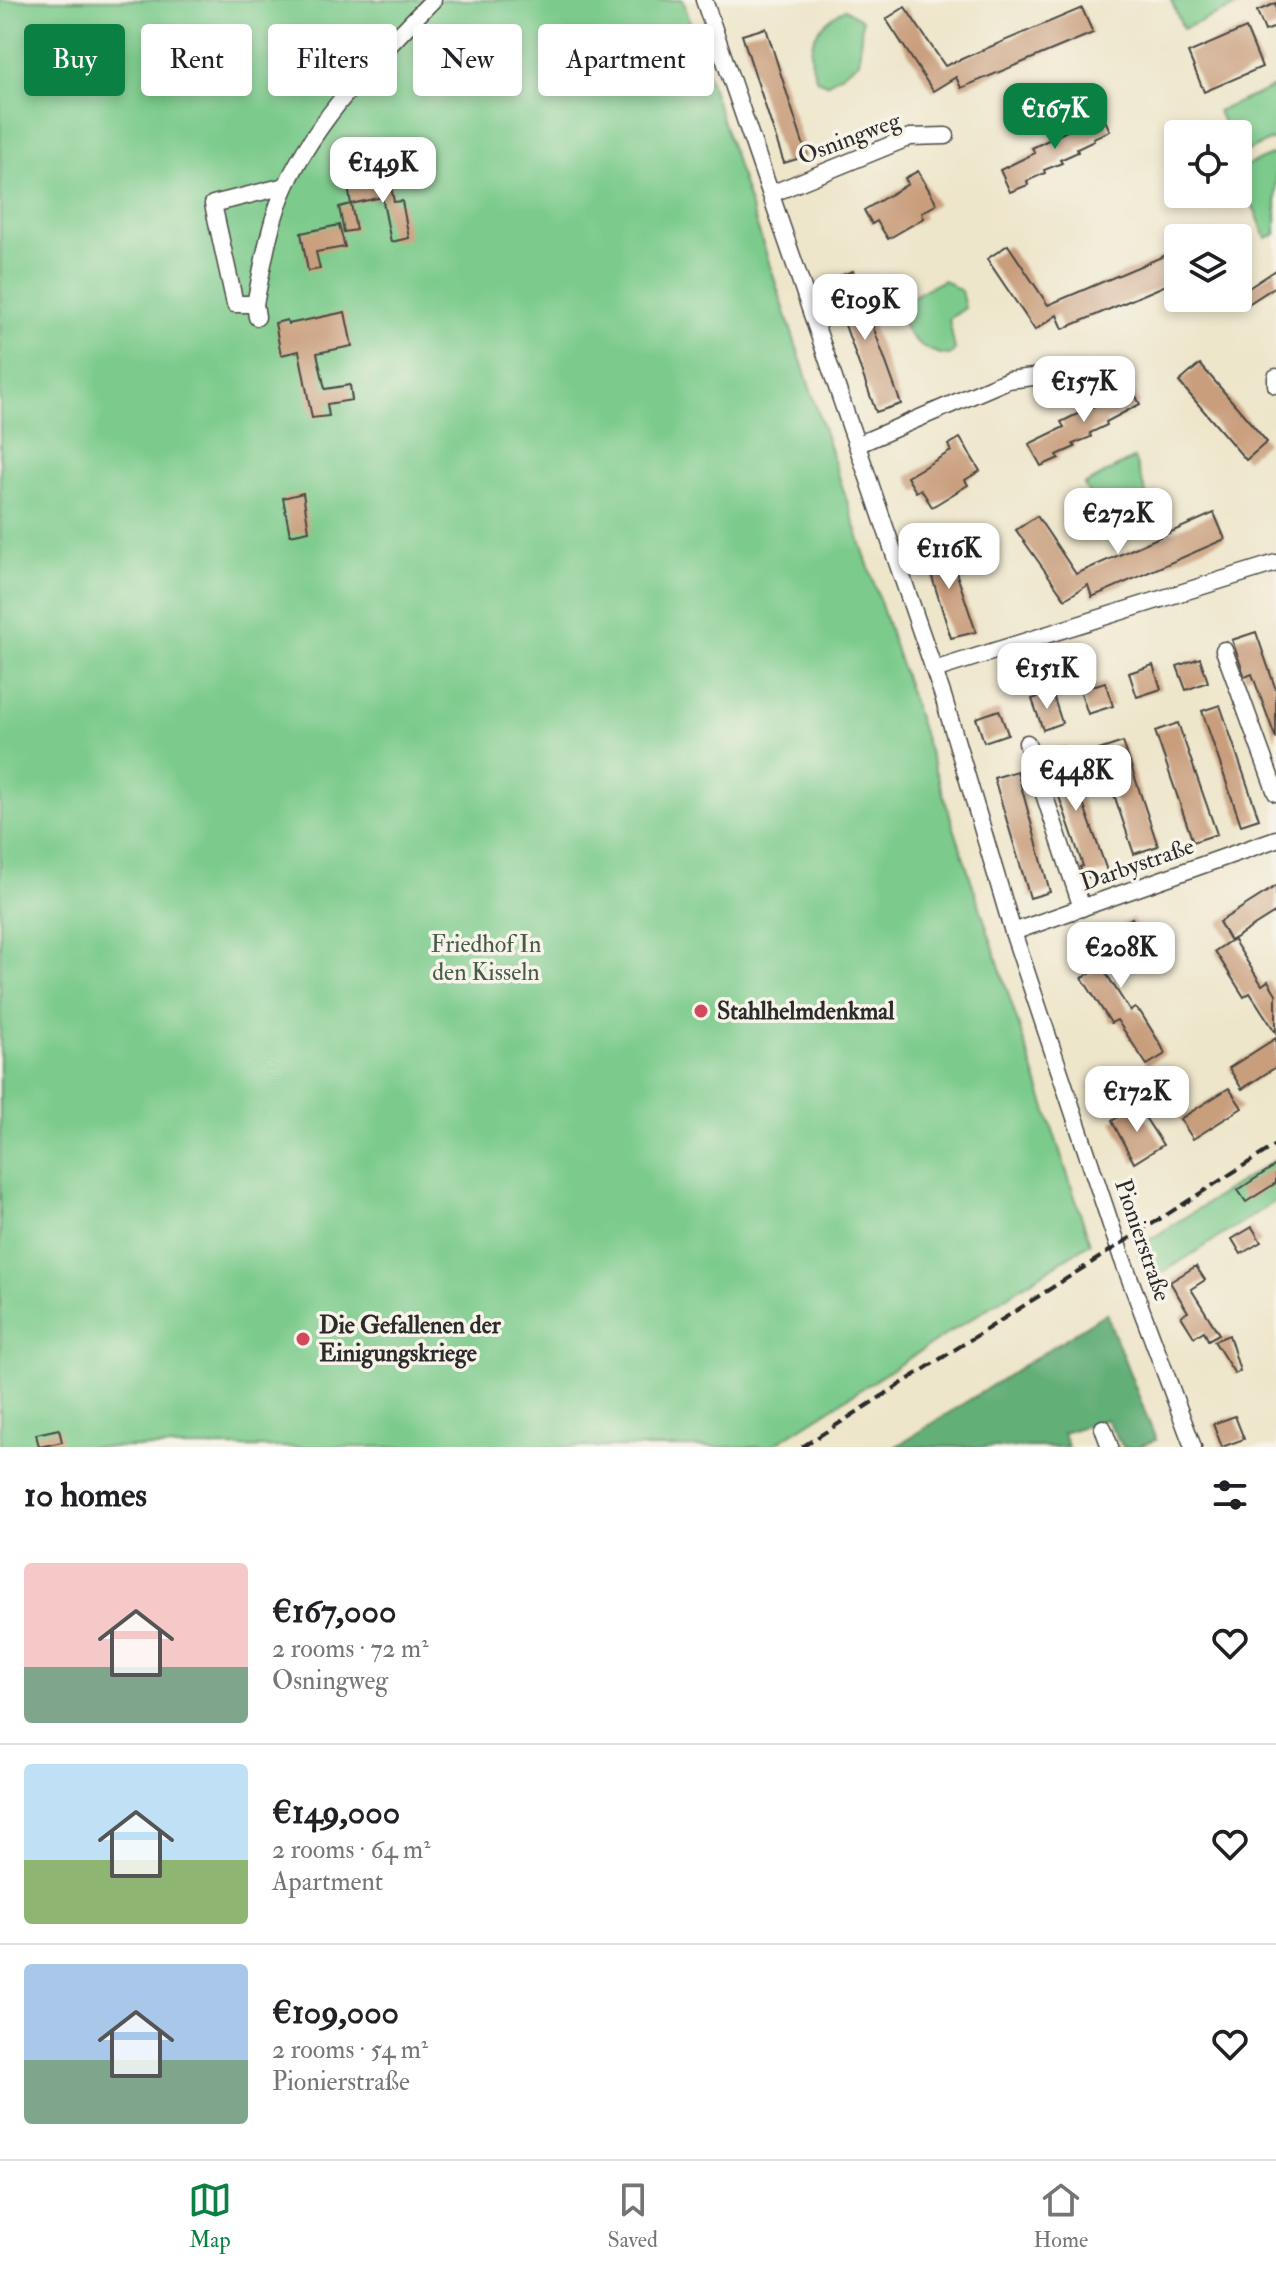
<!DOCTYPE html>
<meta charset="utf-8">
<style>
:root{--surface:#fff;--page:#f6f6f6;--text:#202124;--muted:#757577;--line:#e0e0e0;--accent:#0b8043}
body{margin:0;font-family:"IM FELL Double Pica",serif;background:var(--page);color:var(--text);height:100vh;display:flex;flex-direction:column;font-size:30px;white-space:nowrap}
*{box-sizing:border-box;margin:0}
p{font-size:26px;color:var(--muted)}
.icon{flex:none;width:44px;height:44px;fill:none;stroke:currentColor;stroke-width:2;stroke-linecap:round;stroke-linejoin:round}
.map{position:relative;height:1447px;overflow:hidden}
.sheet{display:flex;flex-direction:column;background:var(--surface);flex:1}
.sheet>*{flex:none}
.guide{position:absolute;left:24px;top:24px;width:800px;height:72px;display:flex;gap:16px}
.tools{position:absolute;left:1164px;top:120px;display:grid;gap:16px}
.tools a{display:grid;place-items:center;width:88px;height:88px;border-radius:8px;background:var(--surface);box-shadow:0 4px 12px #0003;font-size:40px}
.price{position:absolute;translate:-50% -68px;padding:0 18px;border-radius:16px;background:#fff;color:#222;font-size:26px;line-height:52px;filter:drop-shadow(0 2px 4px #0008)}
.price::after{content:'';position:absolute;left:50%;top:48px;width:24px;height:18px;margin-left:-12px;background:inherit;clip-path:polygon(0 0,100% 0,50% 100%)}
.price.selected{background:var(--accent);color:#fff}
ul{padding:0;list-style:none}
li{display:flex;align-items:center;gap:24px;height:200px;padding:0 24px}
li+li{border-top:2px solid var(--line)}
li span{display:grid;place-items:center;flex:none;width:224px;height:160px;border-radius:8px;color:#555}
li>.icon{margin-inline-start:auto}
span .icon{width:96px;height:96px;fill:#fffc;stroke-width:1}
li b{font-size:34px}
h2{display:flex;justify-content:space-between;align-items:center;height:96px;padding:0 24px;font-size:34px}
.chip{padding:0 28px;border-radius:8px;background:var(--surface);box-shadow:0 4px 12px #0003;font-size:28px;line-height:72px}
.chip.selected{background:var(--accent);color:#fff}
.tabs{display:flex;justify-content:space-around;align-items:center;height:112px;border-top:2px solid var(--line);background:var(--surface);font-size:22px;color:var(--muted)}
.tabs a{display:grid;justify-items:center;gap:4px}
.tabs .selected{color:var(--accent)}
.map>svg:first-child{display:block}
.green{fill:#7bcb8c;stroke:#537b5c;stroke-width:2}
.forest{fill:#64af78;stroke:#486d52;stroke-width:2}
.building{fill:#c99e7d}
.lines{fill:none;stroke-linecap:round;stroke-linejoin:round}
.minor-casing{stroke:#484743;stroke-width:19}
.minor{stroke:#fff;stroke-width:16}
.rail{stroke:#2b2b2b;stroke-width:4;stroke-dasharray:12 6;stroke-linecap:butt}
.poi-dot{fill:#d1495b;stroke:#f7f3e8;stroke-width:3}
.labels{text-anchor:middle;stroke-width:7;stroke-linejoin:round;paint-order:stroke}
.street-label{font-size:24px;fill:#2b2b2b;stroke:#f7f3e8}
.park-label{font-size:24px;fill:#435b48;stroke:#f7f3e8}
.poi-label{font-size:24px;font-weight:bold;fill:#2b2b2b;stroke:#f7f3e8;text-anchor:start}
</style>
<div class="map">
<svg width="1276" height="1447" viewBox="0 0 1276 1447">
<rect width="100%" height="100%" fill="#f7f3e8"/>
<filter id="ink" filterUnits="userSpaceOnUse"><feTurbulence type="fractalNoise" baseFrequency=".0125" numOctaves="2"/><feDisplacementMap in="SourceGraphic" scale="16" xChannelSelector="R" yChannelSelector="G"/><feConvolveMatrix kernelMatrix="1 2 1 2 8 2 1 2 1" color-interpolation-filters="sRGB"/></filter>
<filter id="wash" filterUnits="userSpaceOnUse"><feTurbulence type="fractalNoise" baseFrequency=".006" numOctaves="4" result="noise"/><feDisplacementMap in="SourceGraphic" scale="32" xChannelSelector="R" yChannelSelector="G"/><feGaussianBlur stdDeviation="1.8" result="paint"/><feColorMatrix in="noise" values="0 0 0 0 0 0 0 0 0 0 0 0 0 0 0 0 0 1.4 0 .05"/><feComposite in="paint" operator="in"/></filter>
<g filter="url(#wash)">
<rect width="100%" height="100%" fill="#eee6cb"/>
<!-- green -->
<g class="green">
<path d="M 0,0 L 683,0 L 1090,1243 L 770,1447 L 0,1447 Z"/>
<path d="M 1171,0 L 1234,0 L 1237,6 L 1183,29 Z"/>
<path d="M 845,9 L 862,20 L 859,62 L 827,84 L 817,80 C 803,46 814,27 845,9 Z"/>
<path d="M 1276,86 L 1276,138 L 1238,155 L 1238,134 L 1228,134 L 1218,111 Z"/>
<path d="M 1276,153 L 1276,234 L 1266,238 L 1238,169 Z"/>
<path d="M 944,280 L 961,291 L 965,308 L 949,319 L 955,350 L 950,355 C 928,355 892,332 906,305 C 912,294 933,286 944,280 Z"/>
<path d="M 1134,458 L 1147,496 L 1102,517 L 1084,485 Z"/>
<path d="M 1276,1159 L 1276,1201 L 1148,1282 L 1137,1248 Z"/>
</g>
<!-- forest -->
<path class="forest" d="M 1106,1313 L 1156,1440 L 1137,1447 L 1123,1447 L 1106,1419 L 1063,1433 L 1068,1447 L 895,1447 Z"/>
<g id="blocks">
<!-- building -->
<g class="building">
<path d="M 1276,3 L 1276,27 L 1265,31 L 1257,11 Z"/>
<path d="M 905,7 L 945,66 L 1082,8 L 1093,33 L 961,88 L 956,77 L 933,91 L 886,19 Z"/>
<path d="M 766,28 L 807,156 L 784,163 L 742,35 Z"/>
<path d="M 1246,28 L 1262,67 L 1204,92 L 1188,53 Z"/>
<path d="M 1101,111 L 1110,131 L 1093,138 L 1094,141 L 1077,149 L 1078,152 L 1060,160 L 1062,163 L 1044,170 L 1045,173 L 1027,181 L 1028,185 L 1010,192 L 1000,170 L 1035,153 L 1032,148 L 1067,131 L 1065,127 L 1078,119 Z"/>
<path d="M 918,171 L 937,204 L 922,213 L 924,218 L 888,239 L 877,221 L 872,224 L 864,210 L 908,184 L 905,178 Z"/>
<path d="M 388,172 L 394,202 L 402,201 L 409,238 L 391,242 L 382,197 L 351,204 L 348,187 L 379,181 L 378,174 Z"/>
<path d="M 351,204 L 356,230 L 344,232 L 339,207 Z"/>
<path d="M 339,225 L 345,247 L 316,252 L 320,269 L 308,271 L 301,233 Z"/>
<path d="M 1008,245 L 1048,305 L 1178,250 L 1178,280 L 1063,329 L 1057,315 L 1035,330 L 987,259 Z"/>
<path d="M 1276,270 L 1276,286 L 1245,306 L 1238,295 Z"/>
<path d="M 853,271 L 901,404 L 876,412 L 829,280 Z"/>
<path d="M 345,312 L 352,346 L 317,353 L 325,389 L 350,385 L 352,400 L 327,404 L 329,416 L 312,418 L 299,351 L 281,355 L 275,323 L 287,320 L 288,324 Z"/>
<path d="M 1200,364 L 1267,442 L 1246,460 L 1179,382 Z"/>
<path d="M 1130,385 L 1140,404 L 1106,422 L 1107,425 L 1090,433 L 1091,437 L 1073,444 L 1075,447 L 1057,455 L 1059,458 L 1041,466 L 1029,444 L 1064,427 L 1061,422 L 1096,405 L 1094,400 L 1107,392 Z"/>
<path d="M 960,438 L 980,471 L 965,480 L 968,485 L 932,507 L 921,489 L 916,492 L 907,477 L 951,451 L 948,445 Z"/>
<path d="M 303,493 L 309,531 L 290,535 L 283,498 Z"/>
<path d="M 1214,513 L 1225,539 L 1092,597 L 1088,585 L 1065,599 L 1016,530 L 1037,516 L 1076,574 Z"/>
<path d="M 946,542 L 976,632 L 951,638 L 923,548 Z"/>
<path d="M 1256,632 L 1276,690 L 1276,739 L 1252,674 L 1245,677 L 1232,640 Z"/>
<path d="M 1200,658 L 1208,682 L 1186,690 L 1177,666 Z"/>
<path d="M 1153,665 L 1161,689 L 1137,697 L 1129,673 Z"/>
<path d="M 1105,682 L 1113,706 L 1088,714 L 1080,690 Z"/>
<path d="M 1052,692 L 1062,723 L 1043,730 L 1032,699 Z"/>
<path d="M 1220,705 L 1259,819 L 1241,825 L 1202,711 Z"/>
<path d="M 999,710 L 1008,734 L 984,742 L 976,718 Z"/>
<path d="M 1178,723 L 1217,834 L 1193,842 L 1155,731 Z"/>
<path d="M 1123,742 L 1158,846 L 1134,854 L 1099,750 Z"/>
<path d="M 1063,746 L 1107,871 L 1084,879 L 1080,867 L 1083,866 L 1044,753 Z"/>
<path d="M 1017,771 L 1050,892 L 1030,898 L 994,778 Z"/>
<path d="M 1276,886 L 1276,912 L 1230,941 L 1219,922 Z"/>
<path d="M 1132,918 L 1145,938 L 1102,967 L 1130,1011 L 1135,1008 L 1141,1013 L 1162,1047 L 1165,1054 L 1147,1065 L 1117,1020 L 1111,1023 L 1082,978 L 1097,969 L 1084,949 Z"/>
<path d="M 1233,939 L 1262,985 L 1268,981 L 1276,994 L 1276,1033 L 1250,993 L 1244,997 L 1215,951 Z"/>
<path d="M 1276,1038 L 1276,1067 L 1242,1089 L 1229,1068 Z"/>
<path d="M 1229,1088 L 1242,1108 L 1193,1139 L 1180,1119 Z"/>
<path d="M 1137,1105 L 1163,1145 L 1134,1163 L 1112,1121 Z"/>
<path d="M 1276,1165 L 1276,1183 L 1246,1202 L 1238,1190 Z"/>
<path d="M 1252,1227 L 1261,1242 L 1241,1254 L 1232,1239 Z"/>
<path d="M 1196,1266 L 1205,1280 L 1191,1289 L 1219,1334 L 1208,1340 L 1204,1331 L 1194,1337 L 1181,1316 L 1188,1312 L 1170,1282 Z"/>
<path d="M 1229,1335 L 1240,1371 L 1235,1374 L 1214,1341 Z"/>
<path d="M 1235,1416 L 1244,1439 L 1222,1447 L 1213,1424 Z"/>
<path d="M 59,1429 L 62,1442 L 39,1447 L 36,1434 Z"/>
</g>
</g>
</g>
<g filter="url(#ink)">
<use href="#blocks" fill-opacity="0" stroke="#484743" stroke-width="2"/>
<g class="lines">
<!-- minor casing -->
<g class="minor-casing">
<g id="minor">
<path d="M 704,0 L 943,696 L 1013,932 L 1122,1258 L 1193,1447"/>
<path d="M 771,194 L 910,137 L 946,136"/>
<path d="M 255,304 L 235,304 L 213,204 L 285,186"/>
<path d="M 257,317 L 255,304 C 263,266 269,222 286,186 C 318,116 380,54 433,0"/>
<path d="M 1276,377 L 1276,385"/>
<path d="M 859,444 L 1008,380 L 1042,376"/>
<path d="M 1224,650 L 1276,793"/>
<path d="M 934,670 L 1276,563"/>
<path d="M 1027,743 L 1082,908"/>
<path d="M 1013,932 L 1276,839"/>
<path d="M 1103,1428 L 1110,1447"/>
</g>
</g>
<!-- minor -->
<use href="#minor" class="minor"/>
<!-- rail -->
<path class="rail" d="M 802,1447 L 1276,1145"/>
</g>
</g>
<!-- markers -->
<g class="poi-dot">
<circle cx="701" cy="1011" r="8"/>
<circle cx="303" cy="1339" r="8"/>
</g>
<g class="labels">
<!-- street labels -->
<g class="street-label">
<text transform="translate(849 138) rotate(-21)" y="8">Osningweg</text>
<text transform="translate(1137 864) rotate(-19)" y="8">Darbystraße</text>
<text transform="translate(1143 1240) rotate(71)" y="8">Pionierstraße</text>
</g>
<!-- park labels -->
<g class="park-label">
<text x="486" y="952">Friedhof In<tspan x="486" dy="28">den Kisseln</tspan></text>
</g>
<!-- poi labels -->
<g class="poi-label">
<text x="717" y="1019">Stahlhelmdenkmal</text>
<text x="319" y="1333">Die Gefallenen der<tspan x="319" dy="28">Einigungskriege</tspan></text>
</g>
</g>
</svg>
<div class="tools">
<a><svg class="icon" aria-label="locate" viewBox="0 0 24 24"><circle cx="12" cy="12" r="6"/><path d="M12 2v4M12 18v4M2 12h4M18 12h4"/></svg></a>
<a><svg class="icon" aria-label="layers" viewBox="0 0 24 24"><path d="M12 4l9 5-9 5-9-5zM3 14l9 5 9-5"/></svg></a>
</div>
<b class="price selected" style="left:1055px;top:151px">€167K</b>
<b class="price" style="left:383px;top:205px">€149K</b>
<b class="price" style="left:865px;top:342px">€109K</b>
<b class="price" style="left:1084px;top:424px">€157K</b>
<b class="price" style="left:1118px;top:556px">€272K</b>
<b class="price" style="left:949px;top:591px">€116K</b>
<b class="price" style="left:1047px;top:711px">€151K</b>
<b class="price" style="left:1076px;top:813px">€448K</b>
<b class="price" style="left:1121px;top:990px">€208K</b>
<b class="price" style="left:1137px;top:1134px">€172K</b>
<div class="guide">
<a class="chip selected">Buy</a>
<a class="chip">Rent</a>
<a class="chip">Filters</a>
<a class="chip">New</a>
<a class="chip">Apartment</a>
</div>
</div>
<section class="sheet">
<h2>10 homes<svg class="icon" aria-label="filters" viewBox="0 0 24 24"><path d="M4 7h16M4 17h16"/><circle cx="9" cy="7" r="2"/><circle cx="15" cy="17" r="2"/></svg></h2>
<ul>
<li><span style="background:linear-gradient(#f6c9c9 65%,#7fa58c 0)"><svg class="icon" aria-label="home" viewBox="0 0 24 24"><path d="M3 11l9-7 9 7M6 9v11h12V9"/></svg></span><div><b>€167,000</b><p>2 rooms · 72 m²</p><p>Osningweg</p></div><svg class="icon" aria-label="heart" viewBox="0 0 24 24"><path d="M12 20l-8-8c-3-5 5-10 8-4 3-6 11-1 8 4z"/></svg></li>
<li><span style="background:linear-gradient(#bfe0f5 60%,#8fb573 0)"><svg class="icon" aria-label="home" viewBox="0 0 24 24"><path d="M3 11l9-7 9 7M6 9v11h12V9"/></svg></span><div><b>€149,000</b><p>2 rooms · 64 m²</p><p>Apartment</p></div><svg class="icon" aria-label="heart" viewBox="0 0 24 24"><path d="M12 20l-8-8c-3-5 5-10 8-4 3-6 11-1 8 4z"/></svg></li>
<li><span style="background:linear-gradient(#a9c7e8 60%,#7fa58c 0)"><svg class="icon" aria-label="home" viewBox="0 0 24 24"><path d="M3 11l9-7 9 7M6 9v11h12V9"/></svg></span><div><b>€109,000</b><p>2 rooms · 54 m²</p><p>Pionierstraße</p></div><svg class="icon" aria-label="heart" viewBox="0 0 24 24"><path d="M12 20l-8-8c-3-5 5-10 8-4 3-6 11-1 8 4z"/></svg></li>
</ul>
</section>
<nav class="tabs">
<a class="selected"><svg class="icon" aria-label="map" viewBox="0 0 24 24"><path d="M3 6l6-2 6 2 6-2v14l-6 2-6-2-6 2zM9 4v14M15 6v14"/></svg>Map</a>
<a><svg class="icon" aria-label="saved" viewBox="0 0 24 24"><path d="M7 4h10v16l-5-4-5 4z"/></svg>Saved</a>
<a><svg class="icon" aria-label="home" viewBox="0 0 24 24"><path d="M3 11l9-7 9 7M6 9v11h12V9"/></svg>Home</a>
</nav>
